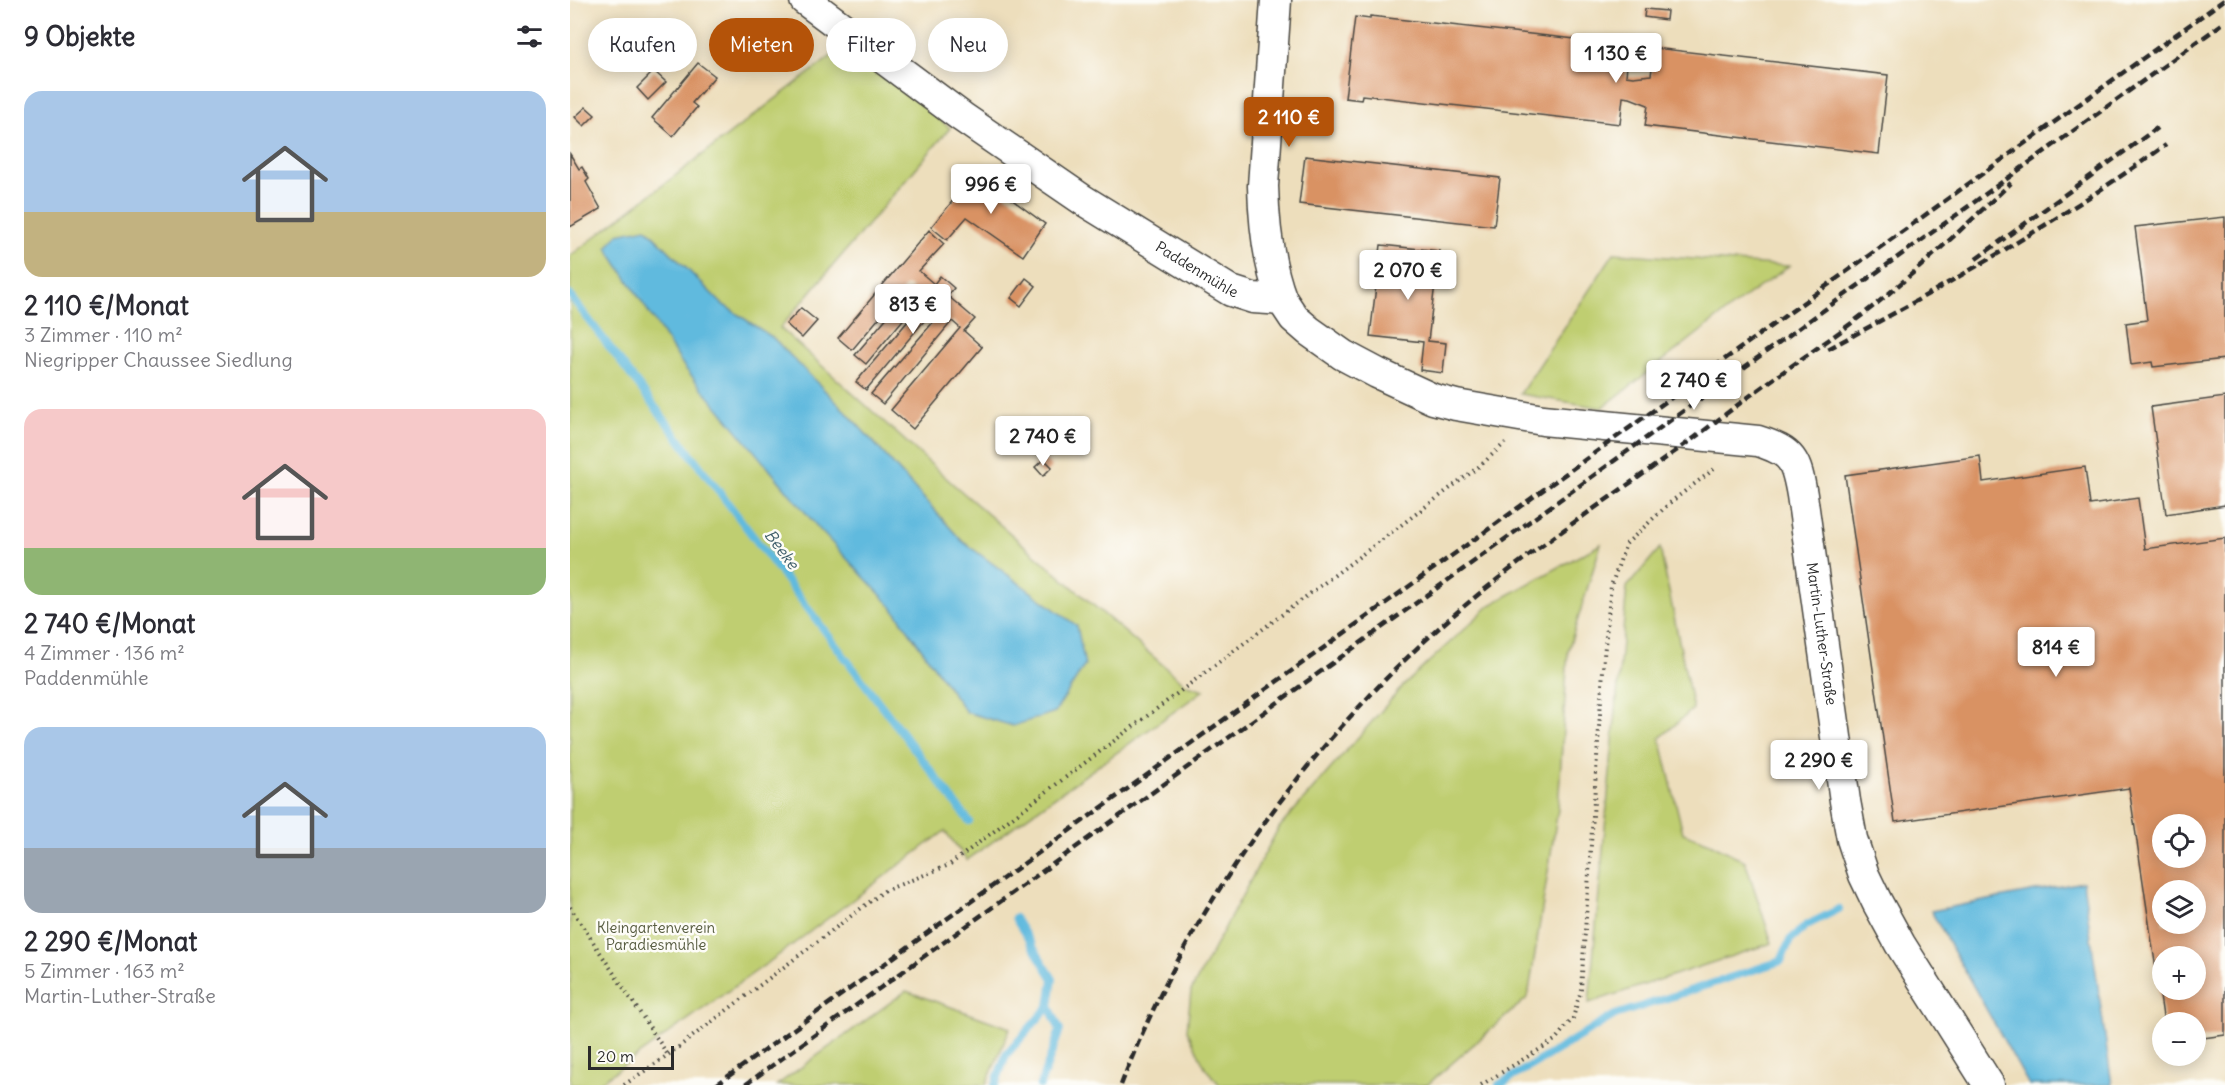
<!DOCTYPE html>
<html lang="de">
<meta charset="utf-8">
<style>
:root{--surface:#fff;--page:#f7f7f7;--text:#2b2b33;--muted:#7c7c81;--accent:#b45309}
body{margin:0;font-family:Delius,sans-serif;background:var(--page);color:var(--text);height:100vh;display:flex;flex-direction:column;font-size:22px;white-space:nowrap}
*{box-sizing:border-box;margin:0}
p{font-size:20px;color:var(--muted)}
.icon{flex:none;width:33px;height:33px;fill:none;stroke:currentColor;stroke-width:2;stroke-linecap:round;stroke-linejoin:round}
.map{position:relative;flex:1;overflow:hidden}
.drawer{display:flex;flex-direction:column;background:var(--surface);width:570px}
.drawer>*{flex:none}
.hud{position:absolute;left:18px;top:18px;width:570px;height:54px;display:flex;gap:12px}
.tools{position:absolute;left:1582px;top:814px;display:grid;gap:12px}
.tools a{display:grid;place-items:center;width:54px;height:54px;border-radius:50%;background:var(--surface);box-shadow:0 3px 15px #0003;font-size:30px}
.scale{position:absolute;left:18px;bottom:15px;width:86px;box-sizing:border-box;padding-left:6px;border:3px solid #2b2b2b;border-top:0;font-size:16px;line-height:21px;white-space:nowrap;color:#2b2b2b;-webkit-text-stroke:4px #fdfcf7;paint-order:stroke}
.price{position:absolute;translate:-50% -51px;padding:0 14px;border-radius:6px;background:#fff;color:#222;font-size:20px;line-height:39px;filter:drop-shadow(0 2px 3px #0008)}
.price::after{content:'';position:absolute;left:50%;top:36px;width:18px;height:14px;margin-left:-9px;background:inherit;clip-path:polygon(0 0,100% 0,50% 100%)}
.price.selected{background:var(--accent);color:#fff}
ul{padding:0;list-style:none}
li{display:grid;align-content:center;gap:12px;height:318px;padding:0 24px}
li span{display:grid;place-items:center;height:186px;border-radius:18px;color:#555}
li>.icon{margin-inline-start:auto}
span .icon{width:108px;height:108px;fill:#fffc;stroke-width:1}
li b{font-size:26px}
h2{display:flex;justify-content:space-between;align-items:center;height:72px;padding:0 24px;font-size:26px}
.tag{padding:0 21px;border-radius:27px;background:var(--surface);box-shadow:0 3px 15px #0003;font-size:21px;line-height:54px}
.tag.selected{background:var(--accent);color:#fff}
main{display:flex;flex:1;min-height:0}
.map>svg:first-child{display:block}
.green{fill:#bfce71;stroke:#757c4e;stroke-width:1.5;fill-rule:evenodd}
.water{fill:#61bade;stroke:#467284;stroke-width:1.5}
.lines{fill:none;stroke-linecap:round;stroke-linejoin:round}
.stream{stroke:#61bade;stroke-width:8}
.building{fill:#d99263;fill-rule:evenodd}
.minor-casing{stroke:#484641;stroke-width:33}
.path{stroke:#484641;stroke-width:4;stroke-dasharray:1.5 4.5;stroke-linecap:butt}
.minor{stroke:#fff;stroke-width:30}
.rail{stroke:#2b2b2b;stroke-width:4.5;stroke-dasharray:9 4.5;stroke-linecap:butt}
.labels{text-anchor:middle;stroke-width:5;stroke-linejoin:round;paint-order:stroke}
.street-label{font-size:15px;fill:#2b2b2b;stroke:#fdfcf7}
.park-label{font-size:15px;fill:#575c40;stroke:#fdfcf7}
.water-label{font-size:16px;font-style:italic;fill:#3e5d6a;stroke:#fdfcf7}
</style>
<main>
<section class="drawer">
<h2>9 Objekte<svg class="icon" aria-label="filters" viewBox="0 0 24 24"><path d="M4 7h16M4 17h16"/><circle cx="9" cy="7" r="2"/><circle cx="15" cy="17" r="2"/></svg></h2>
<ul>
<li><span style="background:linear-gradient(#a9c7e8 65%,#c2b280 0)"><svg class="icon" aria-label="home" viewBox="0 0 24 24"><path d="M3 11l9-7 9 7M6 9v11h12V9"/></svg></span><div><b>2 110 €/Monat</b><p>3 Zimmer · 110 m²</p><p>Niegripper Chaussee Siedlung</p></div></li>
<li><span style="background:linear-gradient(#f6c9c9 75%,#8fb573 0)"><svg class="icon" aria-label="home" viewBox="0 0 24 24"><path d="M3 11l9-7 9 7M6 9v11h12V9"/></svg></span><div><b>2 740 €/Monat</b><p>4 Zimmer · 136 m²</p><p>Paddenmühle</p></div></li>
<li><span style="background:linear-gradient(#a9c7e8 65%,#9aa5b1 0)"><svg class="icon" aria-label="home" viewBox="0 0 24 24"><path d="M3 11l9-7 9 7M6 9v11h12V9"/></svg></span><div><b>2 290 €/Monat</b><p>5 Zimmer · 163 m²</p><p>Martin-Luther-Straße</p></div></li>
</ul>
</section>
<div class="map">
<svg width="1655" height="1085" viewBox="0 0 1655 1085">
<rect width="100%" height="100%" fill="#fdfcf7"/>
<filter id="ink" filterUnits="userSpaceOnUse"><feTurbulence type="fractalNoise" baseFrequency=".0167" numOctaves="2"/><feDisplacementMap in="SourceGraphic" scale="12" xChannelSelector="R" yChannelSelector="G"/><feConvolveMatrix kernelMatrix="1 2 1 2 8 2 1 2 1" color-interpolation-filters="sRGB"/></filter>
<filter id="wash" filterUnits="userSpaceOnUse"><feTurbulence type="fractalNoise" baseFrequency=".008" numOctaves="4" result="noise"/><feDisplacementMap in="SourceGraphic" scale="24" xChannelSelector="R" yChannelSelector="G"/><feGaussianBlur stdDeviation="1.35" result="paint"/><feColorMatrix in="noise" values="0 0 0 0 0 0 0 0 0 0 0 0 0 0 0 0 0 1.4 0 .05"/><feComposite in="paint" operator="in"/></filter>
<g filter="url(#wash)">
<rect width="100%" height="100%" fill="#eddebc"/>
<!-- green -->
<g class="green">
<path d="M 276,45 L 380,128 L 210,328 L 383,484 L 615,684 L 634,690 L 397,860 L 375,831 L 206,957 L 26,1085 L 0,1085 L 0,256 ZM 76,228 L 152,304 L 202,337 L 278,414 L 392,541 L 507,626 L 396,712 L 322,607 Z"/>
<path d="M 1044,253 L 1219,266 L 1167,303 L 1032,408 L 950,394 Z"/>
<path d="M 1031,544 L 998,651 L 988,809 L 958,997 L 857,1085 L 650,1085 L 636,1069 L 617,1030 L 621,991 L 708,829 L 833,686 L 920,605 Z"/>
<path d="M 1090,548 L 1123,709 L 1090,738 L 1113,833 L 1140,843 L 1175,861 L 1202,943 L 1019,1003 L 1057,587 Z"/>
<path d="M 336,991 L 440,1028 L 416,1085 L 207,1085 Z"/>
</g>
<!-- water -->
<g class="water">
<path d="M 76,228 L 152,304 L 202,337 L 278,414 L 392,541 L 507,626 L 515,665 L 485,712 L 443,726 L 396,712 L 322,607 L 250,530 L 115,368 L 37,248 L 48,234 Z"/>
<path d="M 1513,882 L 1542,1085 L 1459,1085 L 1361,911 Z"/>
</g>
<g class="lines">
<!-- stream -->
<g class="stream">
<path d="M 0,295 L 399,821"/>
<path d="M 445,918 L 483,979 L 479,1006 L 490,1030 L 470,1085"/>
<path d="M 425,1085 L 436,1055 L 479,1006"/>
<path d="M 929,1085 L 1045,1015 L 1211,961 L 1220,940 L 1237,925 L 1269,909"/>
</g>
</g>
<g id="blocks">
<!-- building -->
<g class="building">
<path d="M 1075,9 L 1097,11 L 1096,20 L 1074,17 Z"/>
<path d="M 800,16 L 1059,45 L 1056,76 L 1063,77 L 1081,75 L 1085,48 L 1318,75 L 1309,154 L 1075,126 L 1078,105 L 1060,98 L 1053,97 L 1050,124 L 792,95 L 791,100 L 775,98 L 785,17 L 800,19 Z"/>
<path d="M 128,63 L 145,76 L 122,103 L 127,107 L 103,136 L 82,118 Z"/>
<path d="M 84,71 L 96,82 L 78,100 L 67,88 Z"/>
<path d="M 16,107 L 25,115 L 14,126 L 5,117 Z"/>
<path d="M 0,154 L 9,169 L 12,167 L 19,179 L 16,182 L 31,209 L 0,227 Z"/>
<path d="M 735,156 L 930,178 L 924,226 L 729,204 Z"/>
<path d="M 406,173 L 475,224 L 453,256 L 397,217 L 377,240 L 361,227 Z"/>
<path d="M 1655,217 L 1655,359 L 1583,367 L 1582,362 L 1561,365 L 1556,323 L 1577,320 L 1565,227 Z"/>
<path d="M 359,230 L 374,244 L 349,271 L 364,284 L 370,276 L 384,288 L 378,296 L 405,319 L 394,331 L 412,347 L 343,429 L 321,410 L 390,328 L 382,321 L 313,404 L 301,394 L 371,313 L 365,308 L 296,390 L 286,382 L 356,300 L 352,297 L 296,364 L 285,355 L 342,288 L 337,285 L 282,350 L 268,338 Z"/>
<path d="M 811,245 L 869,251 L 858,341 L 876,343 L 873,373 L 850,370 L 853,342 L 800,336 Z"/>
<path d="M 456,278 L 466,286 L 451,306 L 441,298 Z"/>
<path d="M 231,308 L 247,321 L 232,338 L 216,324 Z"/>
<path d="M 1655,397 L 1655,505 L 1596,514 L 1581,407 Z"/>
<path d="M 1410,456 L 1413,482 L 1515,467 L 1520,505 L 1568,498 L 1575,549 L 1655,538 L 1655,1035 L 1626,1039 L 1626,1023 L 1594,1023 L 1559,788 L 1325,822 L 1275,475 ZM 1593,825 L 1626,825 L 1626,858 L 1593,858 ZM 1593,891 L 1626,891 L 1626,924 L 1593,924 ZM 1593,957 L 1626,957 L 1626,990 L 1593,990 Z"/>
<path d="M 474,459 L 482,467 L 473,476 L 465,467 Z"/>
</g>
</g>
</g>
<g filter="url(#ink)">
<use href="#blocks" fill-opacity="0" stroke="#484641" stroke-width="1.5"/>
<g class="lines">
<!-- minor casing -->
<g class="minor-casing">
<g id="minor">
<path id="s1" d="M 235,0 L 392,117 L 513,200 L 661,291 L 683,298 L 712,300 L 724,318 L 739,331 L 773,355 L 807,373 L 863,399 L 886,405 L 973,420 L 1188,441 C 1223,452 1226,460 1232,495 L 1275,801 L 1282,839 L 1294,875 L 1307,902 L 1330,944 L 1419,1085"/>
<path d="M 706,0 L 693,186 C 694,225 698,264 712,300"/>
</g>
</g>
<!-- path -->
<g class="path">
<path d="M 0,907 L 98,1055"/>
<path d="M 54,1085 L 98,1055 L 314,891 L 379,865 L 911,465 L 935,443"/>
<path d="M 911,1085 L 985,1040 L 1003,1018 L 1011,989 L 1034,656 L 1041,586 L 1056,544 L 1102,501 L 1147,467"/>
</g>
<!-- minor -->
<use href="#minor" class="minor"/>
<!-- rail -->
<g class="rail">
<path d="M 1406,259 L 1587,128"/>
<path d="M 1258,349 C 1376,286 1487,222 1596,145"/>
<path d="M 146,1085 L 1654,0"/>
<path d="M 175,1085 L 1655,22"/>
<path d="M 551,1085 C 616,915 727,759 860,636 C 941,562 1035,502 1124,438 C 1143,424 1162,409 1181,395 C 1224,363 1270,334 1311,300 C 1356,263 1398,223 1441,183"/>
</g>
</g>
</g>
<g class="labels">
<!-- street labels -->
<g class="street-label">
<text dy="5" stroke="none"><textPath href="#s1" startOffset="476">Paddenmühle</textPath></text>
<text dy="5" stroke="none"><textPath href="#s1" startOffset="1296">Martin-Luther-Straße</textPath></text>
</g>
<!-- park labels -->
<g class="park-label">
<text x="86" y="933">Kleingartenverein<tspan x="86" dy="17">Paradiesmühle</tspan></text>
</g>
<!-- water labels -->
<g class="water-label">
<text transform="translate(212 549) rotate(53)" y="6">Beeke</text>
</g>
</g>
</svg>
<div class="tools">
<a><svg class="icon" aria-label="locate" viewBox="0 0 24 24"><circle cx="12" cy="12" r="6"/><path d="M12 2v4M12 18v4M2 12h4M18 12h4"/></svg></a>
<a><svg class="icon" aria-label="layers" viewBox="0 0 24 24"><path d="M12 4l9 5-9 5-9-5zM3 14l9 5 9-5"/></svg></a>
<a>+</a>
<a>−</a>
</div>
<div class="scale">20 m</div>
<b class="price" style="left:1046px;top:84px">1 130 €</b>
<b class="price selected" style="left:719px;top:148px">2 110 €</b>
<b class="price" style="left:421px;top:215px">996 €</b>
<b class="price" style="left:838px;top:301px">2 070 €</b>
<b class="price" style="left:343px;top:335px">813 €</b>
<b class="price" style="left:1124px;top:411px">2 740 €</b>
<b class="price" style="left:473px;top:467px">2 740 €</b>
<b class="price" style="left:1486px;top:678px">814 €</b>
<b class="price" style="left:1249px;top:791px">2 290 €</b>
<div class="hud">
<a class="tag">Kaufen</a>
<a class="tag selected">Mieten</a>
<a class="tag">Filter</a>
<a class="tag">Neu</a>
</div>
</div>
</main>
